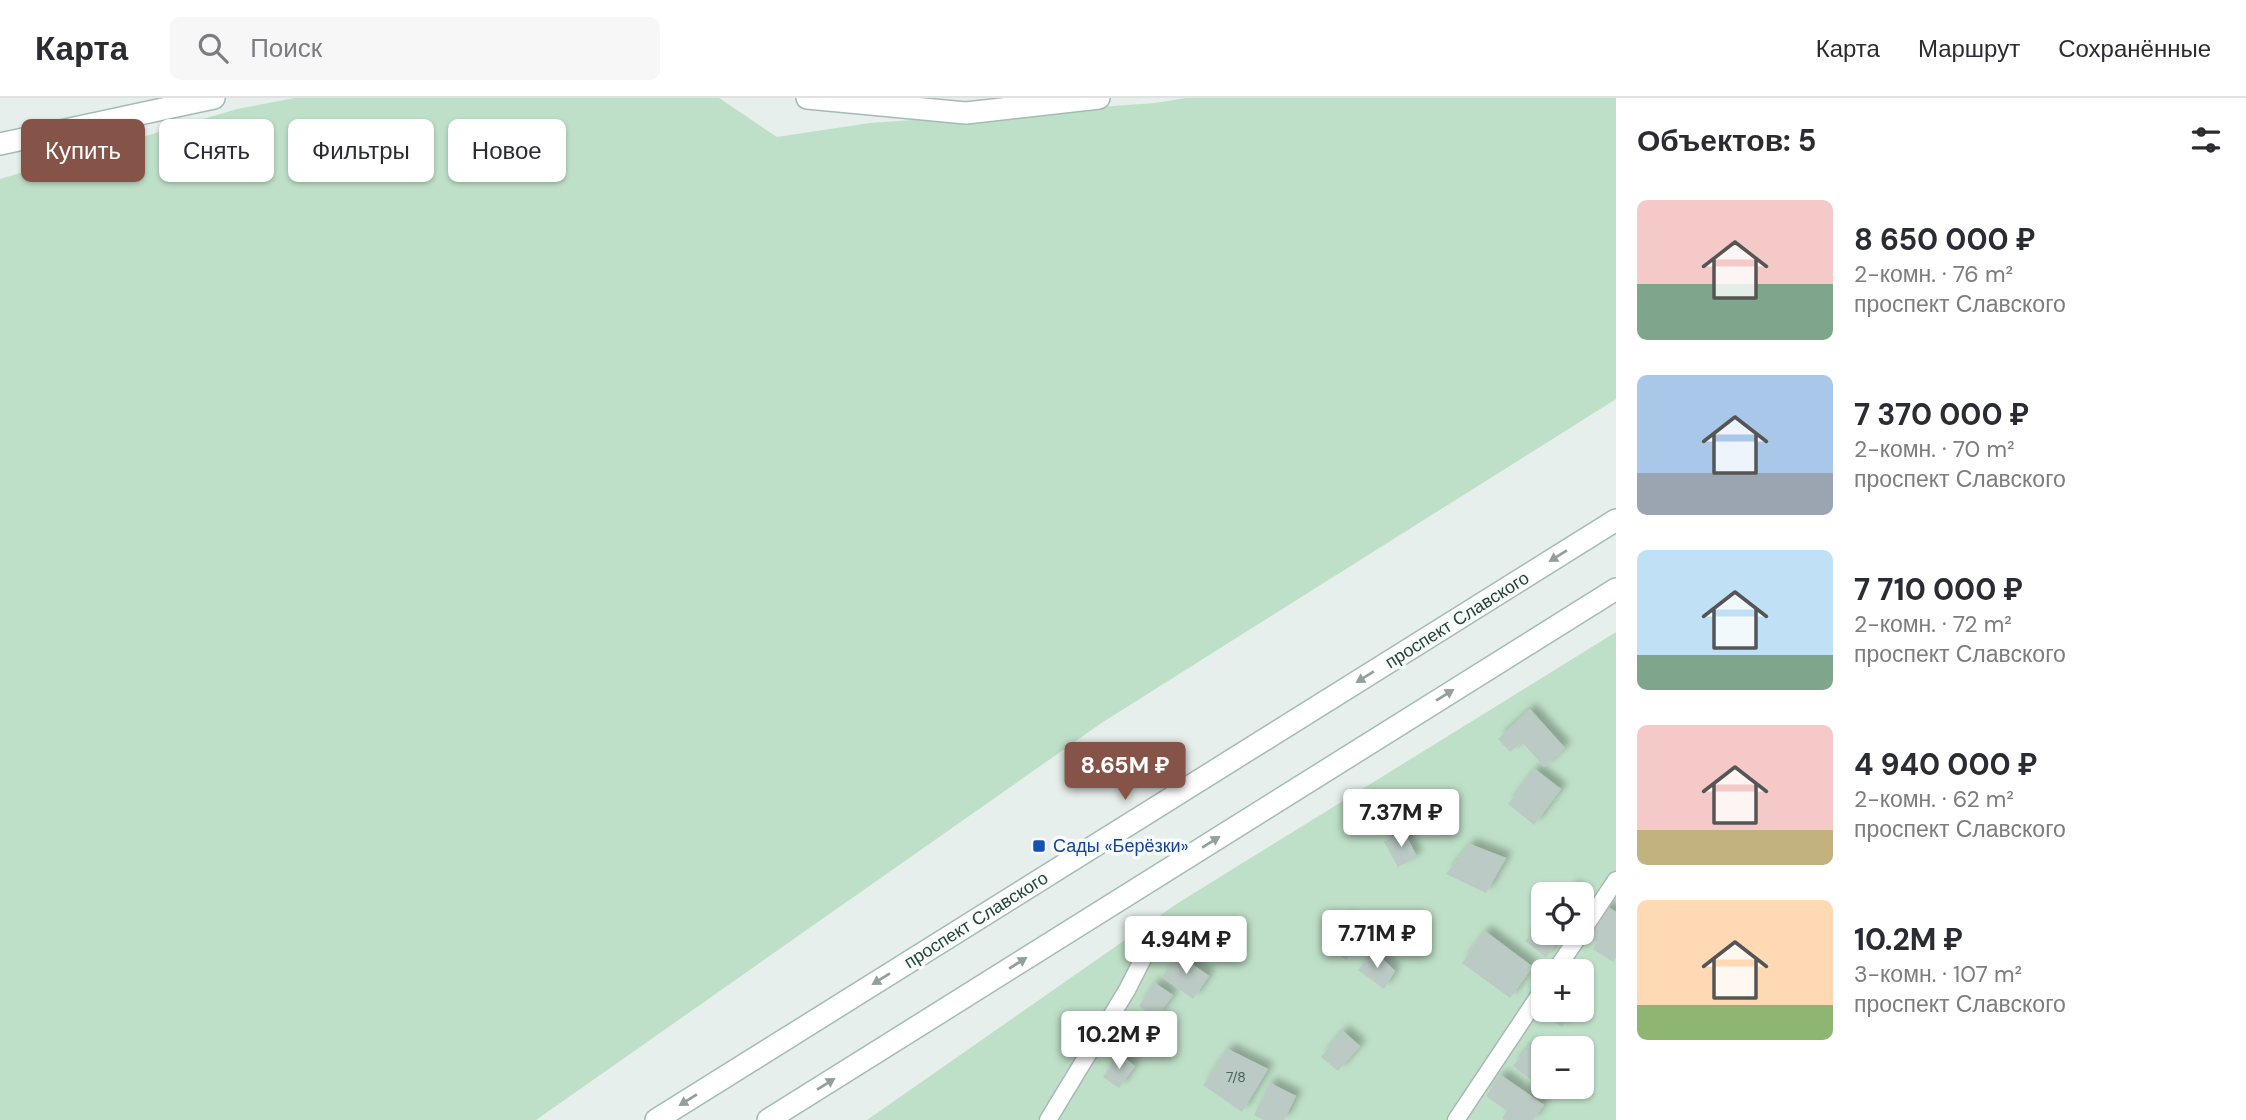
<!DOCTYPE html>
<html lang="ru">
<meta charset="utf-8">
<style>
:root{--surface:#fff;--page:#f7f7f7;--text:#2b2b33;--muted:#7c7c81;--line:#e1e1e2;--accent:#855347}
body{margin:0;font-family:"DM Sans",sans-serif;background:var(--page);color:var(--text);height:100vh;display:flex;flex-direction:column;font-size:26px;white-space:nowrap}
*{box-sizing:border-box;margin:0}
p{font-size:23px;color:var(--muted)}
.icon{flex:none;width:38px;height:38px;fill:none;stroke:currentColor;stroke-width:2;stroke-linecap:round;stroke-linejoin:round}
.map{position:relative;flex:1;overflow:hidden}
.side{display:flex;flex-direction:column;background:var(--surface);width:630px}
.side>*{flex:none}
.top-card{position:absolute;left:21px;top:21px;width:665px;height:63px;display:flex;gap:14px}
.tools{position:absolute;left:1531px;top:784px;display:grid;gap:14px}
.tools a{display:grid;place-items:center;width:63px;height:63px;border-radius:10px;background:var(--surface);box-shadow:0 2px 5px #0004;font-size:35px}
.price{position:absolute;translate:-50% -60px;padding:0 16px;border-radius:7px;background:#fff;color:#222;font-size:23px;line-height:46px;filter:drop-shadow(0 2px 4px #0008)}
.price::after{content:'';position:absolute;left:50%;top:42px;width:21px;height:16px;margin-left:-10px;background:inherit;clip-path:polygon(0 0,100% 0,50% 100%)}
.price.on{background:var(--accent);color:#fff}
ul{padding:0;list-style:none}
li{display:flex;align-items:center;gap:21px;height:175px;padding:0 21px}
li span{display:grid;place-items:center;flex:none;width:196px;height:140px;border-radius:10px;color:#555}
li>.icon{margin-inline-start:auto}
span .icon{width:84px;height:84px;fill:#fffc;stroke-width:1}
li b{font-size:30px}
h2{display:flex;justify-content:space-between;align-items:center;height:84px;padding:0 21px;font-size:30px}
.pill{padding:0 24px;border-radius:10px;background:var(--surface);box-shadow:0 2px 5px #0004;font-size:24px;line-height:63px}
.pill.on{background:var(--accent);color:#fff}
header{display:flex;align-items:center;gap:42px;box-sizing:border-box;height:98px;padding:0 35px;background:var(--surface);border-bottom:2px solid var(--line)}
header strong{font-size:33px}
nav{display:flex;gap:38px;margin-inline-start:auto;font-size:24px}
.search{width:490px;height:63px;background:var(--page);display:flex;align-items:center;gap:18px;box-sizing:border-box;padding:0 24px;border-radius:10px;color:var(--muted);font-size:26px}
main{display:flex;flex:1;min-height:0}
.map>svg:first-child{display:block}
.green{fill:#bfe0c8;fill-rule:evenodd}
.building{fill:#bbcac4;filter:url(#shadow)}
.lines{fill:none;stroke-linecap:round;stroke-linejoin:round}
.lane-casing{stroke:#a8b8b2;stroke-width:19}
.secondary-casing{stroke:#a4bbb3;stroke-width:24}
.lane{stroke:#fff;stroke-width:16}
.secondary{stroke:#fff;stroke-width:21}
.oneway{fill:#92a09c}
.transit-dot{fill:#1a4fb4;stroke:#f7fbf9;stroke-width:2.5}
.labels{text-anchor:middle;stroke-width:7;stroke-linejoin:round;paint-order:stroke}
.number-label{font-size:14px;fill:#4a645c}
.street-label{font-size:18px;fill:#24423a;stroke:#f7fbf9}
.transit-label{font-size:18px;fill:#164399;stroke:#f7fbf9;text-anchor:start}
</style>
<header>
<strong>Карта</strong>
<div class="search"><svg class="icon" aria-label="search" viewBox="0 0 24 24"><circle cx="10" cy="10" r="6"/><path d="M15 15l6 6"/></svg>Поиск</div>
<nav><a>Карта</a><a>Маршрут</a><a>Сохранённые</a></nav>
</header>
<main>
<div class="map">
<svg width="1616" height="1022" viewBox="0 0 1616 1022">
<defs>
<filter id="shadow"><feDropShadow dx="6" dy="-6" stdDeviation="3.5" flood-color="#0004"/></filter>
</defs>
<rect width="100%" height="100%" fill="#e6efeb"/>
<!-- green -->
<g class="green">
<path d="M 295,0 L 719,0 L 777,39 L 870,25 L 1155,5 L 1186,0 L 1616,0 L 1616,301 L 1103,624 L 536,1022 L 0,1022 L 0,81 L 237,11 Z"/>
<path d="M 1616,534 L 1616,1022 L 867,1022 L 1178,805 ZM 1544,796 L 1582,796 L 1582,835 L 1544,835 ZM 1544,873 L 1582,873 L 1582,912 L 1544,912 ZM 1544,950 L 1582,950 L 1582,989 L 1544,989 Z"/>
</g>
<!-- building -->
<g class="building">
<path d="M 1530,611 L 1565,650 L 1544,669 L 1522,644 L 1510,654 L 1498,641 Z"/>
<path d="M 1535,671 L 1561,691 L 1534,727 L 1508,706 Z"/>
<path d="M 1404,733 L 1417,759 L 1398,769 L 1384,744 Z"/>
<path d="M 1470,746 L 1506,760 L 1486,795 L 1446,776 Z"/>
<path d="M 1572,788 L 1586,796 L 1582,802 L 1582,796 L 1568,796 Z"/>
<path d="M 1605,807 L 1616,814 L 1616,859 L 1613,864 L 1593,851 L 1597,844 L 1586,837 Z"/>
<path d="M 1544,818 L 1544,835 L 1564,836 L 1546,859 L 1525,843 Z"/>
<path d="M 1347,820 L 1367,834 L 1346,862 L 1326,848 Z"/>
<path d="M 1485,833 L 1533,869 L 1510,900 L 1462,865 Z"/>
<path d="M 1374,852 L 1395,873 L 1384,891 L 1358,872 Z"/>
<path d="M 1178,856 L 1209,878 L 1193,901 L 1162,879 Z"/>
<path d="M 1155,885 L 1173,897 L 1156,920 L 1139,908 Z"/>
<path d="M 1544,912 L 1574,912 L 1562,929 L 1542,915 Z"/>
<path d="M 1343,933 L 1360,948 L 1338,973 L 1321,959 Z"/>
<path d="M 1531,946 L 1544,956 L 1544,977 L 1536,986 L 1513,968 Z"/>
<path d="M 1228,951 L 1268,971 L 1242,1014 L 1203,987 Z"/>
<path d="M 1118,956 L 1135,968 L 1119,990 L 1103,979 Z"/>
<path d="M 1501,977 L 1544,1007 L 1533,1022 L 1504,1022 L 1502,1020 L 1507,1013 L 1486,998 Z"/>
<path d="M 1270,985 L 1296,998 L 1284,1022 L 1263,1022 L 1254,1017 Z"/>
</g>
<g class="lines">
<!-- lane casing -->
<g class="lane-casing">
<g id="lane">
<path d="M 1582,833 L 1616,782"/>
<path d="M 1555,873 L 1581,835"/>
<path d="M 1048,1022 L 1127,892 L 1155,837"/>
<path d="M 1456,1022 L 1544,890"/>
</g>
</g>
<!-- secondary casing -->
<g class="secondary-casing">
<g id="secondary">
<path d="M 807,0 L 966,15 L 1099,0"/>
<path d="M 0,46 L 214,0"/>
<path d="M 656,1022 L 1616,422"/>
<path d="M 768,1022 L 1616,491"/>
</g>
</g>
<!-- lane -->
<use href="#lane" class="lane"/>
<!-- secondary -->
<use href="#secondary" class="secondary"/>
</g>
<!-- one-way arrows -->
<defs><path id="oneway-solid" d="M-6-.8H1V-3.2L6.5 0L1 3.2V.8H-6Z" transform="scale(1.75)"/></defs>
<g class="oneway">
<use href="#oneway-solid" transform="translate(1558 458) rotate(148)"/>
<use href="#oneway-solid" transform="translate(1365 579) rotate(148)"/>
<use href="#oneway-solid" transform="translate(1445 597) rotate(-32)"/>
<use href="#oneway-solid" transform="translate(1211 744) rotate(-32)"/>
<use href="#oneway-solid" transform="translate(1018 865) rotate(-32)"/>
<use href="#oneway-solid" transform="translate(881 881) rotate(148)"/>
<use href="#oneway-solid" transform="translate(826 986) rotate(-32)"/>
<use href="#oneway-solid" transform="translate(688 1002) rotate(148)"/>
</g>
<!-- markers -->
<rect class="transit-dot" x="1032" y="741" width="14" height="14" rx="3.5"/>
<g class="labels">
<!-- number labels -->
<g class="number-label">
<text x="1236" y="984">7/8</text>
</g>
<!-- street labels -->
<g class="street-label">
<text transform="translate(1457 522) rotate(-32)" y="6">проспект Славского</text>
<text transform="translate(976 822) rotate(-32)" y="6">проспект Славского</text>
</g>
<!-- transit labels -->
<g class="transit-label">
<text x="1053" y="754">Сады «Берёзки»</text>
</g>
</g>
</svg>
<div class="tools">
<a><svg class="icon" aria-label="locate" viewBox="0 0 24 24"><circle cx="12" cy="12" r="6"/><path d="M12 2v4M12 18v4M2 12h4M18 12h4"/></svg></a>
<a>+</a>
<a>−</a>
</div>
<b class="price on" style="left:1125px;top:704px">8.65M ₽</b>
<b class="price" style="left:1401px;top:751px">7.37M ₽</b>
<b class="price" style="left:1377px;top:872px">7.71M ₽</b>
<b class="price" style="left:1186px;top:878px">4.94M ₽</b>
<b class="price" style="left:1119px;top:973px">10.2M ₽</b>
<div class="top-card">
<a class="pill on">Купить</a>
<a class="pill">Снять</a>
<a class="pill">Фильтры</a>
<a class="pill">Новое</a>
</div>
</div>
<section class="side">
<h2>Объектов: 5<svg class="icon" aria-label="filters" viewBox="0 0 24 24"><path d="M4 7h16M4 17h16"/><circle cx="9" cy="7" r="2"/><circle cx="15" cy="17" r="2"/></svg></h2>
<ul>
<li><span style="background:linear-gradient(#f6c9c9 60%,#7fa58c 0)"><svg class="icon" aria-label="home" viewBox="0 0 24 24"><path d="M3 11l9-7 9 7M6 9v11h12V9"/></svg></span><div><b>8 650 000 ₽</b><p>2-комн. · 76 m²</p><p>проспект Славского</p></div></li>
<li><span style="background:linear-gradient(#a9c7e8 70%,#9aa5b1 0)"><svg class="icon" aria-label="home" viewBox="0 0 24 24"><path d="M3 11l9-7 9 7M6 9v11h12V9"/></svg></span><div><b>7 370 000 ₽</b><p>2-комн. · 70 m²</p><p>проспект Славского</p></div></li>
<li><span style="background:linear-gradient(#bfe0f5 75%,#7fa58c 0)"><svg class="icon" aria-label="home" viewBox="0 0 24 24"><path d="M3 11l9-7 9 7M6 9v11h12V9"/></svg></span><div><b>7 710 000 ₽</b><p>2-комн. · 72 m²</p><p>проспект Славского</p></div></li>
<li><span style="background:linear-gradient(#f6c9c9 75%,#c2b280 0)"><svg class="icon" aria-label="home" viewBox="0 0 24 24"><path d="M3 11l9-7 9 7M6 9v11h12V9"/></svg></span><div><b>4 940 000 ₽</b><p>2-комн. · 62 m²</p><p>проспект Славского</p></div></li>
<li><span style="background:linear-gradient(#ffd9b3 75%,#8fb573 0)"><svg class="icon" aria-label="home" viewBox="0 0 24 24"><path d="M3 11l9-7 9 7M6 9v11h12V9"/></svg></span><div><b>10.2M ₽</b><p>3-комн. · 107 m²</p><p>проспект Славского</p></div></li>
</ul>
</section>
</main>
